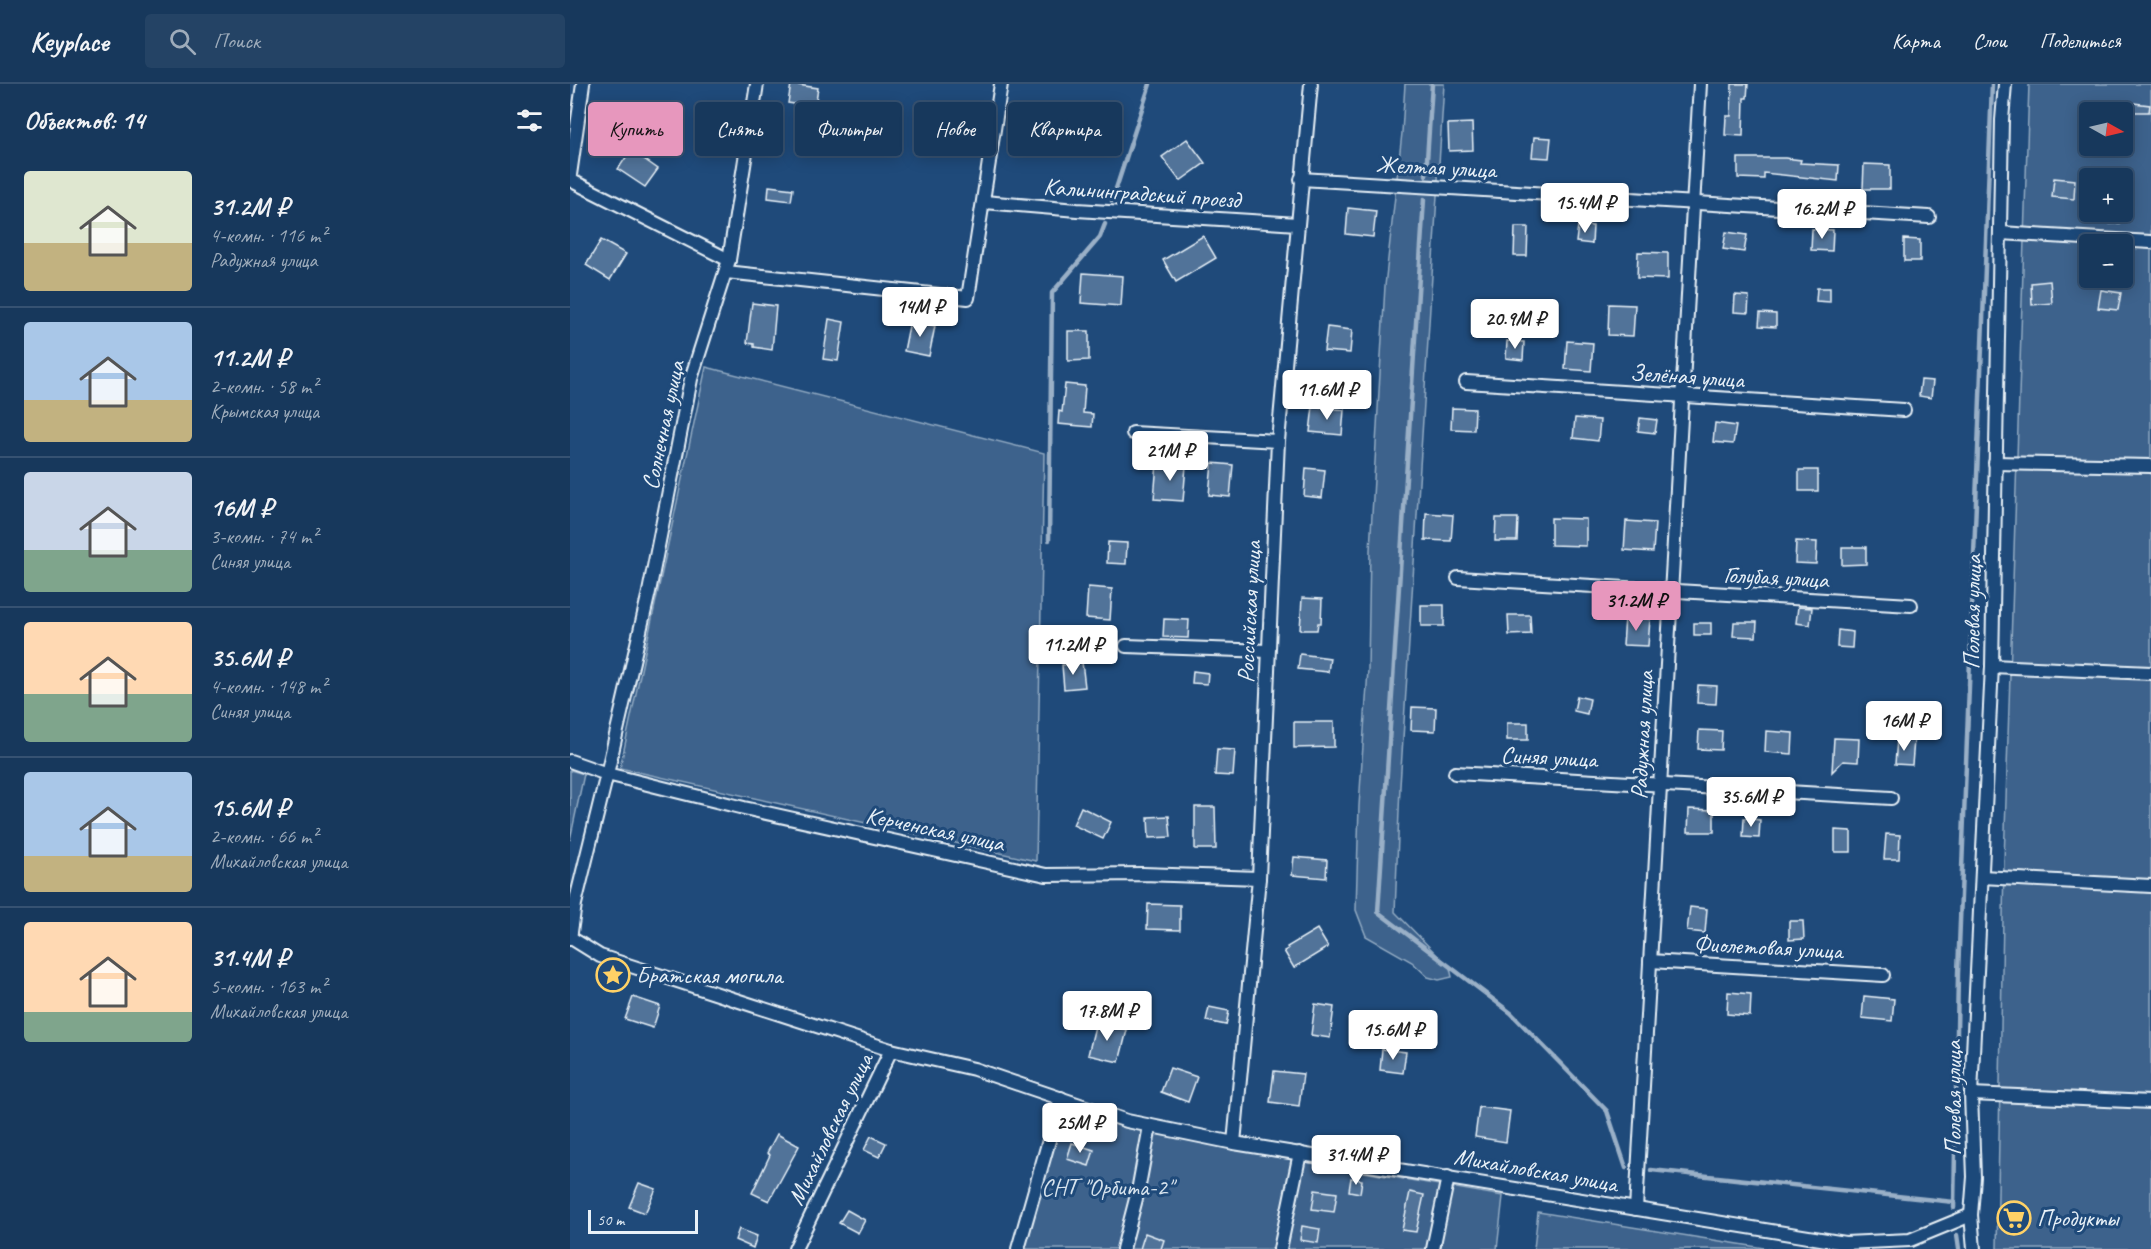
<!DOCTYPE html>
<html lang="ru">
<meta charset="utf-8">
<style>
:root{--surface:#17385c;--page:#244365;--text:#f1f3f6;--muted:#9eacbb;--line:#365272;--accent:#e797bd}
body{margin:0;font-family:Caveat,sans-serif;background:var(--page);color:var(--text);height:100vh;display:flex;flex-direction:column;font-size:22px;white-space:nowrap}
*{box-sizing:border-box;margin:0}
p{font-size:20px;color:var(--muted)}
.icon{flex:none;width:33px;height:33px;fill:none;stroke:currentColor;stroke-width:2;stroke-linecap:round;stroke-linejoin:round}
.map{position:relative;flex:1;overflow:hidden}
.drawer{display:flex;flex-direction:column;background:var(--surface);width:570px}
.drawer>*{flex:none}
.top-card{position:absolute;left:18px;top:18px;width:570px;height:54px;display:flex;gap:12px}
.needle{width:39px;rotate:98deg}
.fabs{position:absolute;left:1509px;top:18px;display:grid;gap:12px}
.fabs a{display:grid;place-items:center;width:54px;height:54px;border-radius:6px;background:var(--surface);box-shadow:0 3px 15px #0003,0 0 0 2px var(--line);font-size:30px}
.scale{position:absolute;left:18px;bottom:15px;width:110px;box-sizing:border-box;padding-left:6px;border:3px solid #e8f1f8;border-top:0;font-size:16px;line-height:21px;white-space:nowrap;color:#e8f1f8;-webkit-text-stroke:4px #1f4a7a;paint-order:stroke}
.price{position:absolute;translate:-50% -51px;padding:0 14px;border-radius:6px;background:#fff;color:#222;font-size:20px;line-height:39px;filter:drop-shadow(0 2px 3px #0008)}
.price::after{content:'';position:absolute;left:50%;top:36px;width:18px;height:14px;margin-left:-9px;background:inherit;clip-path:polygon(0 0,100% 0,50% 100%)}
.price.selected{background:var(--accent);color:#111}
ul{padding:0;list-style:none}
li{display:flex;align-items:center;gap:18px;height:150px;padding:0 24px}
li+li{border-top:2px solid var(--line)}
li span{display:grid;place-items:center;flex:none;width:168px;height:120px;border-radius:6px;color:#555}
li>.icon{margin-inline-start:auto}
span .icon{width:72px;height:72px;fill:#fffc;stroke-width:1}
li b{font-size:26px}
h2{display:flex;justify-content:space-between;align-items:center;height:72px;padding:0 24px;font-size:26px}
.chip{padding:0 21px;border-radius:6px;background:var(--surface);box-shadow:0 3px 15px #0003,0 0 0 2px var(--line);font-size:21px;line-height:54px}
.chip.selected{background:var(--accent);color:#111}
header{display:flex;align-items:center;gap:36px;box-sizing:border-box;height:84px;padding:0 30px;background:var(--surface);border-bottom:2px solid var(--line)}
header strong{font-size:28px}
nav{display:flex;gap:33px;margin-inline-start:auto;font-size:21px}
.search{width:420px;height:54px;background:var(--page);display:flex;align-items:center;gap:15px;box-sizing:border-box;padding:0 21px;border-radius:6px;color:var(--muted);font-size:22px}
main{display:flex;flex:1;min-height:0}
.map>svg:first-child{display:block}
.green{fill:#3c628c;stroke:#92aac2;stroke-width:1.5;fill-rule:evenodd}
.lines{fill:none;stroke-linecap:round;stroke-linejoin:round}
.stream{stroke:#9ab0c7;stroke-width:4.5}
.building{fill:#517399;stroke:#e8f1f8;stroke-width:1.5}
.street-casing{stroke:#e8f1f8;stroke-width:16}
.street{stroke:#1f4a7a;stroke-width:12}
.labels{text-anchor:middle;stroke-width:6;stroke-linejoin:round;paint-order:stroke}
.street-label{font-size:24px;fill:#e8f1f8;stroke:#1f4a7a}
.poi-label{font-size:24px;fill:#e8f1f8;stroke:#1f4a7a;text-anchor:start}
.park-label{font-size:24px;fill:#d7e3ed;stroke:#1f4a7a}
</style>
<header>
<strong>Keyplace</strong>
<div class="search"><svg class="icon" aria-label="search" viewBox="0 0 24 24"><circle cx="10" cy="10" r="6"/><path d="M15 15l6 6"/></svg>Поиск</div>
<nav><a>Карта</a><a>Слои</a><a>Поделиться</a></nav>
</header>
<main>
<section class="drawer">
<h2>Объектов: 14<svg class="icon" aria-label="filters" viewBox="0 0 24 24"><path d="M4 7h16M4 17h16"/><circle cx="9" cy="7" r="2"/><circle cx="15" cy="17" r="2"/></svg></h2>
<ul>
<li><span style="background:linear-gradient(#dfe7d0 60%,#c2b280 0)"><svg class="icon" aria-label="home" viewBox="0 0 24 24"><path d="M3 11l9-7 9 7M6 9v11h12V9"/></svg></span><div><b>31.2M ₽</b><p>4-комн. · 116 m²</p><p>Радужная улица</p></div></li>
<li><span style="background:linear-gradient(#a9c7e8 65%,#c2b280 0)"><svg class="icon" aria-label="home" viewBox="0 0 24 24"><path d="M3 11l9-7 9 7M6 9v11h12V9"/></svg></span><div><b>11.2M ₽</b><p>2-комн. · 58 m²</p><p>Крымская улица</p></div></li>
<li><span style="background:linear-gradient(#c9d6e8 65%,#7fa58c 0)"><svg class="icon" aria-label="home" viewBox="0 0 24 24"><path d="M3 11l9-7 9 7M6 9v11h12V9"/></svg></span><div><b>16M ₽</b><p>3-комн. · 74 m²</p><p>Синяя улица</p></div></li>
<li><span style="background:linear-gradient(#ffd9b3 60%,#7fa58c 0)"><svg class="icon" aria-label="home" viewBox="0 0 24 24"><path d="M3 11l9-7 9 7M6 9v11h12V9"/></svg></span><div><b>35.6M ₽</b><p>4-комн. · 148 m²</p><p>Синяя улица</p></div></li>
<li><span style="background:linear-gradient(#a9c7e8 70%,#c2b280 0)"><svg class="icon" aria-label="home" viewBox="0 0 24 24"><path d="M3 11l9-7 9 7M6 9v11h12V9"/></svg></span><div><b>15.6M ₽</b><p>2-комн. · 66 m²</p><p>Михайловская улица</p></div></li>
<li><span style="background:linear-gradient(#ffd9b3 75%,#7fa58c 0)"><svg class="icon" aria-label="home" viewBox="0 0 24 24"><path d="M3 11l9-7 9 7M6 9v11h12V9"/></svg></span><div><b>31.4M ₽</b><p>5-комн. · 163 m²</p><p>Михайловская улица</p></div></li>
</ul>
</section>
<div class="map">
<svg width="1581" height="1165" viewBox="0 0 1581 1165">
<rect width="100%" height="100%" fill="#1f4a7a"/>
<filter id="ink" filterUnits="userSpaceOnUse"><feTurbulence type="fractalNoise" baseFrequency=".0167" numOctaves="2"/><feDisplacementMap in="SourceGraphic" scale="12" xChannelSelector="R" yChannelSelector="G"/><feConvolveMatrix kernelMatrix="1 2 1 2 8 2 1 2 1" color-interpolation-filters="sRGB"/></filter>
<g filter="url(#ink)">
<!-- green -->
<g class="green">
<path d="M 835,0 L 874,0 L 830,702 L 825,828 L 880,884 L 882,893 L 869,896 L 858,893 L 842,878 L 796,852 L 786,826 L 789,722 L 798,586 L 800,466 L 815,202 L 832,49 Z"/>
<path d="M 1459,0 L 1581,0 L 1581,1165 L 1427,1165 L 1434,778 ZM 1520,28 L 1552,28 L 1552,62 L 1520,62 ZM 1520,94 L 1552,94 L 1552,128 L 1520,128 ZM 1520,160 L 1552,160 L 1552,194 L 1520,194 Z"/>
<path d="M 136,283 L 474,369 L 466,777 L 50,684 Z"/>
<path d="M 0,686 L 14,690 L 0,756 Z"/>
<path d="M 495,1022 L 559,1044 L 718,1075 L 933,1112 L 927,1165 L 453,1165 Z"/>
<path d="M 968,1128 L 1200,1165 L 964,1165 Z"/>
</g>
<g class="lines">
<!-- stream -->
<g class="stream">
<path d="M 856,91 L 862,0"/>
<path d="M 854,115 L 808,828 L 941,929 L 1037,1027 L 1056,1084"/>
<path d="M 542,117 L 580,0"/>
<path d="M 479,456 L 482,209 L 530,153 L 535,140"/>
<path d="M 1081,1086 L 1384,1118"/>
<path d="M 1384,1124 L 1388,890 L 1422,0"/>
<path d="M 1387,1151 L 1389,1165"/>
</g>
</g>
<!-- building -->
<g class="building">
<path d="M 221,0 L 248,4 L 245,23 L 218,19 Z"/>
<path d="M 1162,0 L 1178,0 L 1177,14 L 1174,14 L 1173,52 L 1155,51 L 1156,32 L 1161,32 Z"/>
<path d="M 1546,17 L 1580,21 L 1579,28 L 1544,28 Z"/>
<path d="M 902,39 L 903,66 L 879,67 L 878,40 Z"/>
<path d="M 964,53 L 981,54 L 979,74 L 962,73 Z"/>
<path d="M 617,55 L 635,79 L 610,97 L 592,73 Z"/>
<path d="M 61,66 L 88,85 L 75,103 L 48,85 Z"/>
<path d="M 1168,74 L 1215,74 L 1231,76 L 1230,79 L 1269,81 L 1268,97 L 1194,89 L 1194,95 L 1168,94 Z"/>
<path d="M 1294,80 L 1320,81 L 1320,105 L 1293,105 Z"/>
<path d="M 1484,94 L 1505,96 L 1504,115 L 1482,113 Z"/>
<path d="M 199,102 L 223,105 L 221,117 L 198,114 Z"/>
<path d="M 778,124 L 806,127 L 803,153 L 776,150 Z"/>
<path d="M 1540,128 L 1556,128 L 1556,139 L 1540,140 Z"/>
<path d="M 1008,141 L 1023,142 L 1022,160 L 1006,158 Z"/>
<path d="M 945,143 L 958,143 L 957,172 L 944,172 Z"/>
<path d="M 1242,145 L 1263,146 L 1262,167 L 1241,166 Z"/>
<path d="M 1156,148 L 1177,151 L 1174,168 L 1153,165 Z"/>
<path d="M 633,152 L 646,174 L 606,198 L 593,176 Z"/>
<path d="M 1334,155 L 1350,156 L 1350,177 L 1334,177 Z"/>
<path d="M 31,156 L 56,170 L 40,196 L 16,181 Z"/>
<path d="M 1068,168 L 1098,169 L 1098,195 L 1067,194 Z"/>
<path d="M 513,189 L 553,192 L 551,222 L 511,219 Z"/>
<path d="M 1480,197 L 1482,219 L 1462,221 L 1461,199 Z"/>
<path d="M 1247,204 L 1260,204 L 1260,218 L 1246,217 Z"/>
<path d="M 1531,206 L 1551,209 L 1548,226 L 1528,224 Z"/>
<path d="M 1165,211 L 1179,212 L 1178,229 L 1164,228 Z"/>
<path d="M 182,219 L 206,222 L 202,266 L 184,263 L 184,260 L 177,259 Z"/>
<path d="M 1039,220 L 1065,221 L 1063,252 L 1038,251 Z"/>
<path d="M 1190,229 L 1206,230 L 1206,243 L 1189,242 Z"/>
<path d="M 259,235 L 274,238 L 268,277 L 253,275 Z"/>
<path d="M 340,237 L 365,242 L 359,272 L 334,267 Z"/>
<path d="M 757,243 L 782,246 L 780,269 L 754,267 Z"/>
<path d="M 498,247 L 519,247 L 519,276 L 498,277 Z"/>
<path d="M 937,257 L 954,258 L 953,276 L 936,274 Z"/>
<path d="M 997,257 L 1023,259 L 1021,287 L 995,285 Z"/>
<path d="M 1351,296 L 1363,297 L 1361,314 L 1349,312 Z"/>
<path d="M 495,300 L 515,302 L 513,329 L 523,330 L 522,343 L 488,340 L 489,327 L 492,328 Z"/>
<path d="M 743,322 L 774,326 L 772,351 L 740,348 Z"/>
<path d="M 882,324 L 905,325 L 904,346 L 881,345 Z"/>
<path d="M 1005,334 L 1030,336 L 1028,357 L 1003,354 Z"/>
<path d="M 1070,334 L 1087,336 L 1085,349 L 1068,347 Z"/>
<path d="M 1145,339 L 1166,342 L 1163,360 L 1143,358 Z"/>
<path d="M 587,379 L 616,382 L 613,417 L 584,415 Z"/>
<path d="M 642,379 L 663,381 L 660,413 L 639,411 Z"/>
<path d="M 736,384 L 755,386 L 752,414 L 734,412 Z"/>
<rect x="1229" y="386" width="19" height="21"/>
<path d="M 856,429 L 883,431 L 881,457 L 855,456 Z"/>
<path d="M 926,434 L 948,434 L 947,457 L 925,457 Z"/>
<path d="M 981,434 L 1016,435 L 1016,462 L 981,461 Z"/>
<path d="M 1056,437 L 1085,439 L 1083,468 L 1054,466 Z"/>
<path d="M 1226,457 L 1247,458 L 1246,480 L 1225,479 Z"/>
<path d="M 538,458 L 557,459 L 556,480 L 537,479 Z"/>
<path d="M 1272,463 L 1296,463 L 1296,480 L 1272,481 Z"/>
<path d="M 518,503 L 542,505 L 540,536 L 516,534 Z"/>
<path d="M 732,514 L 752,515 L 751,539 L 748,539 L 747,546 L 730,546 Z"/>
<rect x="851" y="521" width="23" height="21"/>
<path d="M 1228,523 L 1242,524 L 1240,541 L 1226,539 Z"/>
<path d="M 938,531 L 960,531 L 961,550 L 939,551 Z"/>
<path d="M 1055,533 L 1080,535 L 1078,562 L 1053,561 Z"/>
<path d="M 594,535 L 619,536 L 618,554 L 593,553 Z"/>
<path d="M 1164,538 L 1187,538 L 1186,553 L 1163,552 Z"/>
<rect x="1124" y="539" width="17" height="12"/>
<path d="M 1268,546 L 1283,548 L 1282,564 L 1267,563 Z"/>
<path d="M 730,570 L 760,574 L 758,588 L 728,585 Z"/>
<path d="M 512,578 L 515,603 L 494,605 L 492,581 Z"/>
<path d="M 623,587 L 638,589 L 637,600 L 622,599 Z"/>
<path d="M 1128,601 L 1147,602 L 1146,620 L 1127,619 Z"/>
<path d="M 1007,612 L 1020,615 L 1017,630 L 1004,627 Z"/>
<path d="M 842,623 L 866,624 L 865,647 L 841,646 Z"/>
<path d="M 724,638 L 764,638 L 764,663 L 724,664 Z"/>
<rect x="937" y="639" width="21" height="17"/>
<path d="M 1129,646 L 1152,647 L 1151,666 L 1128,665 Z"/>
<path d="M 1196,647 L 1223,649 L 1222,670 L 1195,668 Z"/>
<path d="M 1264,654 L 1289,655 L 1288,678 L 1273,677 L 1262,688 Z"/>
<path d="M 1327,655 L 1344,656 L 1342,681 L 1325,680 Z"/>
<path d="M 647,665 L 665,666 L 663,692 L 645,691 Z"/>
<path d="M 511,723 L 541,738 L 533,755 L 503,741 Z"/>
<path d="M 625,723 L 645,723 L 646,765 L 625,765 Z"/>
<path d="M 1119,725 L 1144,726 L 1144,748 L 1118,748 Z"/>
<path d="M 599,732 L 601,753 L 579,754 L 578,733 Z"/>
<path d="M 1174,734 L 1190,736 L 1189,754 L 1173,753 Z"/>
<path d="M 1265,746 L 1281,747 L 1281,768 L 1265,768 Z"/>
<path d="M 1316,750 L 1330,751 L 1329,775 L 1314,775 Z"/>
<path d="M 724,773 L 757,776 L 756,794 L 722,791 Z"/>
<path d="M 578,820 L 610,821 L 610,846 L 577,845 Z"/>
<path d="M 1120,823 L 1137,825 L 1135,849 L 1117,847 Z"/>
<path d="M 1219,837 L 1233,837 L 1234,855 L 1219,856 Z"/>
<path d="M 747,845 L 758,863 L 724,884 L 714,867 L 718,865 L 717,863 Z"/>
<path d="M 1158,908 L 1181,910 L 1180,932 L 1157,930 Z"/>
<path d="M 1294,912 L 1324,915 L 1322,937 L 1292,934 Z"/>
<path d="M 63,913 L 90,922 L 83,944 L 55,935 Z"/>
<path d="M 745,920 L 764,923 L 760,954 L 741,951 Z"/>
<path d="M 639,923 L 659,927 L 656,941 L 636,937 Z"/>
<path d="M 526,938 L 557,946 L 549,978 L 518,971 Z"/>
<path d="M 812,965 L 836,968 L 833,989 L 810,986 Z"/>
<path d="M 600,984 L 627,993 L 618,1018 L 591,1008 Z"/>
<path d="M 704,987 L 733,990 L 729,1022 L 700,1018 Z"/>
<path d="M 909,1023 L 940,1027 L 936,1058 L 905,1053 Z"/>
<path d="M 207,1050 L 229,1062 L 199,1117 L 182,1109 L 200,1071 L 197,1069 Z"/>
<path d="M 301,1052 L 316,1059 L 309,1073 L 294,1066 Z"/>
<path d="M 502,1059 L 524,1066 L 519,1082 L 497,1075 Z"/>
<path d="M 781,1094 L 792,1096 L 790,1109 L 779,1107 Z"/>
<path d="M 69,1099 L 86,1105 L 75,1129 L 59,1123 Z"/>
<path d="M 745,1106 L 767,1109 L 764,1128 L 742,1125 Z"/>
<path d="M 840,1108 L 854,1111 L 846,1148 L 832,1146 Z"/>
<path d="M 277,1126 L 295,1136 L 288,1149 L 269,1139 Z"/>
<path d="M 732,1142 L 750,1145 L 748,1159 L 730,1156 Z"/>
<path d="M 169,1145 L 187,1152 L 183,1164 L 165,1156 Z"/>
<path d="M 575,1149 L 594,1156 L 591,1165 L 570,1165 Z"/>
</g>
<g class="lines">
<!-- street casing -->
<g class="street-casing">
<g id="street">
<path d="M 187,0 L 159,176 L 121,295 L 79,508 L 37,690 L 174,724 L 476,791 L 573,790 L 689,794"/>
<path d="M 0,91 L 13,0"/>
<path d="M 731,95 L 1359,133"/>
<path d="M 0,96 L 159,176"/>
<path d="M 414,118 L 507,126 L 727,140"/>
<path d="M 1431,149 L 1581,158"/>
<path d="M 156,188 L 398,214 L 431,0"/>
<path d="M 896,298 L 1334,326"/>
<path d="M 563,349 L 708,357"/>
<path d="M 1425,379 L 1581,382"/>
<path d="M 888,494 L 1341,521"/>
<path d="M 556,562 L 698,567"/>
<path d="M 1422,582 L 1581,589"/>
<path d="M 0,677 L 37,690 L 5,820 L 0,855"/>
<path d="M 885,689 L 1321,714"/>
<path d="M 1412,793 L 1581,802"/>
<path d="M 1,854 L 30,872 L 321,966 L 404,985 L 557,1037 L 664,1059 L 1275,1159 L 1340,1156 L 1401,1131"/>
<path d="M 1080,877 L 1313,891"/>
<path d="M 1401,1010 L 1581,1018"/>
<path d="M 664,1059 L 689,794 L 708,357 L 741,0"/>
<path d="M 1066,1125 L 1130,0"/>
<path d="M 225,1165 L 321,966"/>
<path d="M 448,1165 L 491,1014"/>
<path d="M 553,1165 L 568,1107 L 580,1042"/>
<path d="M 710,1165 L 730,1069"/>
<path d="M 863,1165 L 878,1093"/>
<path d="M 1404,1165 L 1401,1131 L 1404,1093 L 1401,1010 L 1422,582 L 1432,36 L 1435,0"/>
</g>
</g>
<!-- street -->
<use href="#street" class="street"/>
</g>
</g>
<!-- icons -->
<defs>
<g id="sight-ring" transform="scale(1.725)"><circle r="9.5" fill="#1f4a7a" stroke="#ffd166" stroke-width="1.5"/><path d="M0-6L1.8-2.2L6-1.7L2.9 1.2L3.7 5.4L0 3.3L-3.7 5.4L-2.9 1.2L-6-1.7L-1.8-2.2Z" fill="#ffd166"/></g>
<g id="supermarket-ring" transform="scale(1.725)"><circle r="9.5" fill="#1f4a7a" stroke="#ffd166" stroke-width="1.5"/><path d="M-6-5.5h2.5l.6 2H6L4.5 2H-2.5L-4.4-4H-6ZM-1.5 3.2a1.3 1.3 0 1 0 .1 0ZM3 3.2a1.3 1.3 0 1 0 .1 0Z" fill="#ffd166"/></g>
</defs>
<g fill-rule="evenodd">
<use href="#sight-ring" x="43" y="891"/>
<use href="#supermarket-ring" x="1444" y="1134"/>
</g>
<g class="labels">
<!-- street labels -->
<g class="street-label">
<text transform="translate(866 83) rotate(3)" y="8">Желтая улица</text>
<text transform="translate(572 109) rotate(4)" y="8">Калининградский проезд</text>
<text transform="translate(1117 292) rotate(4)" y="8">Зелёная улица</text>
<text transform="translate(93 341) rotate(-78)" y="8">Солнечная улица</text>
<text transform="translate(1206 493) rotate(3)" y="8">Голубая улица</text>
<text transform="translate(679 528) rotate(-87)" y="8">Российская улица</text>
<text transform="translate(1402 528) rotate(-89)" y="8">Полевая улица</text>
<text transform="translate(1072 651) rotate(-87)" y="8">Радужная улица</text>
<text transform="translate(979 673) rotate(3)" y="8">Синяя улица</text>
<text transform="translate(365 745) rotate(12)" y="8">Керченская улица</text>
<text transform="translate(1198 863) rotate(3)" y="8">Фиолетовая улица</text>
<text transform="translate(1383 1014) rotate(-90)" y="8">Полевая улица</text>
<text transform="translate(260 1045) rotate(-64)" y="8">Михайловская улица</text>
<text transform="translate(966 1086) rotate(10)" y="8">Михайловская улица</text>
</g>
<!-- poi labels -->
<g class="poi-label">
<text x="66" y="899">Братская могила</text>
<text x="1467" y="1142">Продукты</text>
</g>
<!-- park labels -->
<g class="park-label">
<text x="537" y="1111">СНТ "Орбита-2"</text>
</g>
</g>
</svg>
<div class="fabs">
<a><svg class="needle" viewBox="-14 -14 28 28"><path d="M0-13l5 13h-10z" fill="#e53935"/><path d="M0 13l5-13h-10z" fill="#9eacbb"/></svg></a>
<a>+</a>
<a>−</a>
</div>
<div class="scale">50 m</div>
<b class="price" style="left:1015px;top:150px">15.4M ₽</b>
<b class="price" style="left:1252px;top:156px">16.2M ₽</b>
<b class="price" style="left:350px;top:254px">14M ₽</b>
<b class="price" style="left:945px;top:266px">20.9M ₽</b>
<b class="price" style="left:757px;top:337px">11.6M ₽</b>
<b class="price" style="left:600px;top:398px">21M ₽</b>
<b class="price selected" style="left:1066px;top:548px">31.2M ₽</b>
<b class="price" style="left:503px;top:592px">11.2M ₽</b>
<b class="price" style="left:1334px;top:668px">16M ₽</b>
<b class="price" style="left:1181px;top:744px">35.6M ₽</b>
<b class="price" style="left:537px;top:958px">17.8M ₽</b>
<b class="price" style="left:823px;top:977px">15.6M ₽</b>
<b class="price" style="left:510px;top:1070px">25M ₽</b>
<b class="price" style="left:786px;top:1102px">31.4M ₽</b>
<div class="top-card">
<a class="chip selected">Купить</a>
<a class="chip">Снять</a>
<a class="chip">Фильтры</a>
<a class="chip">Новое</a>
<a class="chip">Квартира</a>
</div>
</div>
</main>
